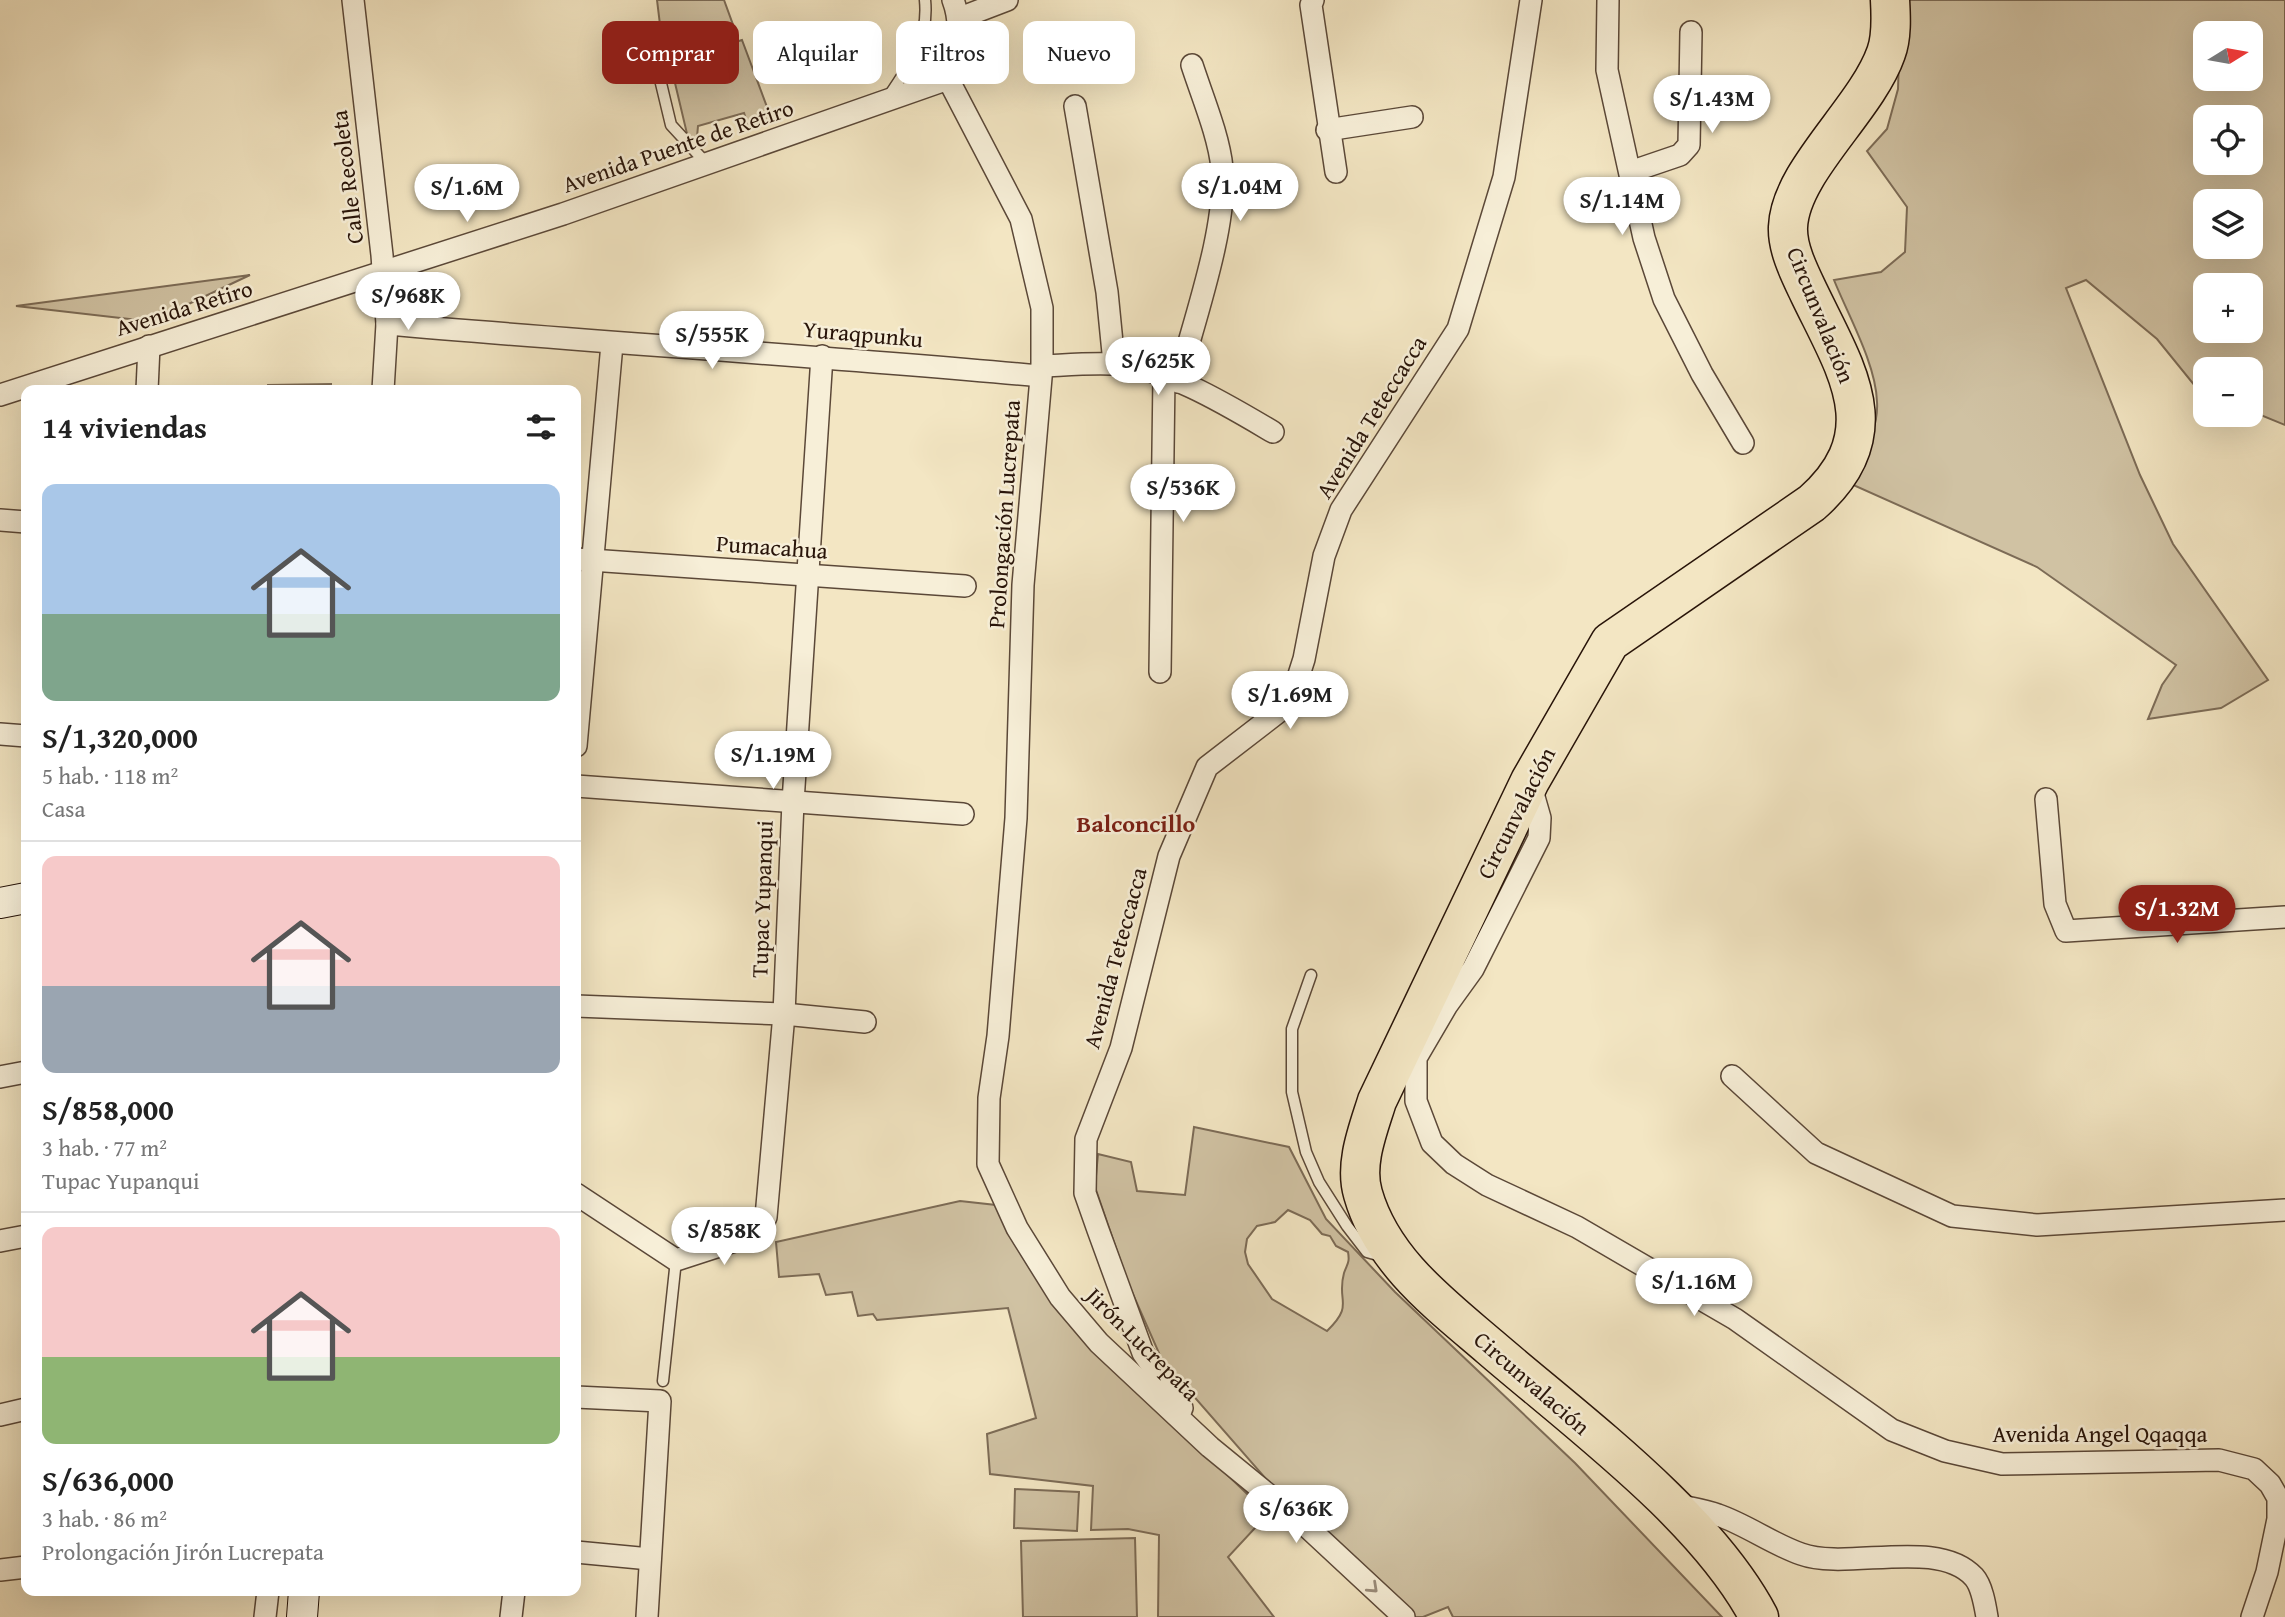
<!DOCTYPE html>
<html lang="es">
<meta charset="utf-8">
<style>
:root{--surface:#fff;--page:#f6f6f6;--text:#222;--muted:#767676;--line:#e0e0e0;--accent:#8f2418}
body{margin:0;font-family:"Gentium Book Plus",serif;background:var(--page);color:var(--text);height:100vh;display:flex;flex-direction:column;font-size:26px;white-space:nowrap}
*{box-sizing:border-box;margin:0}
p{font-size:23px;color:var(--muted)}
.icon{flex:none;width:38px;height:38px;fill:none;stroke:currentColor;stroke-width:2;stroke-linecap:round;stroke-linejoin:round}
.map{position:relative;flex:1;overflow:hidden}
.sheet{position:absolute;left:21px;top:385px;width:560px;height:1211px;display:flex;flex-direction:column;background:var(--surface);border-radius:14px;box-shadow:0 7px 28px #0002}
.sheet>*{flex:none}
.guide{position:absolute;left:602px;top:21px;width:665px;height:63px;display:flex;gap:14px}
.needle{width:46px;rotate:79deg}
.fabs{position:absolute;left:2193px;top:21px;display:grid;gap:14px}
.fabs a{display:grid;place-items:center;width:70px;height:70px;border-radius:14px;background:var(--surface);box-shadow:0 7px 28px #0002;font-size:35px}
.price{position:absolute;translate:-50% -60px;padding:0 16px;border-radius:24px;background:#fff;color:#222;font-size:23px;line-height:46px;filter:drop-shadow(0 2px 4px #0008)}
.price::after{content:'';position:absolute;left:50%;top:42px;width:21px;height:16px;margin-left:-10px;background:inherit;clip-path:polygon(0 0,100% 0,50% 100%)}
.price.on{background:var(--accent);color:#fff}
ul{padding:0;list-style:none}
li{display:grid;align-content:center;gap:14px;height:371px;padding:0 21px}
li+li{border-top:2px solid var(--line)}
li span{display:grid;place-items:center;height:217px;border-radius:14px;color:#555}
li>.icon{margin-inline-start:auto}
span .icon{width:126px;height:126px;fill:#fffc;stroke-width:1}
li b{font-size:30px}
h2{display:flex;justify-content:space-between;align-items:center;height:84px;padding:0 21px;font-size:30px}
.tag{padding:0 24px;border-radius:14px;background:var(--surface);box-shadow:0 7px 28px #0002;font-size:24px;line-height:63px}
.tag.on{background:var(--accent);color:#fff}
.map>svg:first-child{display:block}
.green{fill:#d0c2a3;stroke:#7c6b56;stroke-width:2;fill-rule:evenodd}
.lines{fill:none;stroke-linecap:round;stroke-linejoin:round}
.lane-casing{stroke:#5b4838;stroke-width:13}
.street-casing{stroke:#5b4838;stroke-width:24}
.secondary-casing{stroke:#281409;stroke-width:32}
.highway-casing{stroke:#281409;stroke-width:41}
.lane{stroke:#f7efd8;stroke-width:10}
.street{stroke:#f7efd8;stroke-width:21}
.secondary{stroke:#f7efd8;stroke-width:30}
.highway{stroke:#f3e6c3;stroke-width:38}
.oneway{stroke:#9a8c7b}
.labels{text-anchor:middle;stroke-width:5;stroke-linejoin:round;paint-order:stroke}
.street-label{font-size:23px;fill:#281409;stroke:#f7efd8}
.neighbourhood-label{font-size:24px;font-weight:bold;fill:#7a1f14;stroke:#f7efd8}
</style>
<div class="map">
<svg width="2285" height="1617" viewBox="0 0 2285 1617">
<rect width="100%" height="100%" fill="#f3e6c3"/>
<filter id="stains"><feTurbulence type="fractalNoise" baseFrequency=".00286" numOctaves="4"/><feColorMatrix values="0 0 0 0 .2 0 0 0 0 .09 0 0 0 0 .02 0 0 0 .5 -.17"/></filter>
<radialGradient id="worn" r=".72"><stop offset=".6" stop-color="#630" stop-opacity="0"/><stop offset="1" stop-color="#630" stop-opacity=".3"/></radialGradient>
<!-- green -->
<g class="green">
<path d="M 657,0 L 724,0 L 736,33 L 662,41 Z"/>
<path d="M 1901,0 L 2285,0 L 2285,425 L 2251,411 L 2250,369 L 2205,369 L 2205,391 L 2195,386 L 2157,339 L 2086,280 L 2066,288 L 2140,475 L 2173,544 L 2268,680 L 2221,708 L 2148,719 L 2162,685 L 2176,665 L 2037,567 L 1851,484 C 1861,460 1879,429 1877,402 C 1876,364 1848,315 1834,280 L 1881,272 L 1905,252 L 1907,207 L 1867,151 L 1887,129 L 1898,89 ZM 2205,33 L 2250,33 L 2250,79 L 2205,79 ZM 2205,117 L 2250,117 L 2250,163 L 2205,163 ZM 2205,201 L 2250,201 L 2250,247 L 2205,247 ZM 2205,285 L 2250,285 L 2250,331 L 2205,331 Z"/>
<path d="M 742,40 L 773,123 L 749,127 L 744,113 L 698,126 L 697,137 L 688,138 L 670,62 Z"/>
<path d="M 250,275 L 159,318 L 138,320 L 16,306 Z"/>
<path d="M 331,384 L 331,390 L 267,390 L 268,385 Z"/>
<path d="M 1194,1127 L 1289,1147 L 1326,1219 L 1395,1292 L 1575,1463 L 1722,1617 L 1453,1617 L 1448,1607 L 1423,1617 L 1412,1617 L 1274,1488 L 1162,1360 L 1128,1283 L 1095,1187 L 1098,1154 L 1131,1162 L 1137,1191 L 1185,1195 ZM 1288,1210 L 1310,1220 L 1322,1234 L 1330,1236 L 1336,1246 L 1348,1252 C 1350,1263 1347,1264 1344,1273 C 1336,1302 1355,1304 1327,1331 L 1272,1299 L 1248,1264 L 1245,1252 L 1247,1239 L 1257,1226 L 1275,1222 Z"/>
<path d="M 960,1201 L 996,1205 L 1188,1437 L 1268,1514 L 1228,1557 L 1274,1617 L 1158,1617 L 1159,1535 L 1128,1529 L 1091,1530 L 1093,1486 L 990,1474 L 987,1434 L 1036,1418 L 1008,1308 L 877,1320 L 873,1314 L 858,1316 L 852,1292 L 826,1295 L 819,1274 L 779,1277 L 776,1242 Z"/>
<path d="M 1015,1489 L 1079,1492 L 1077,1531 L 1014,1528 Z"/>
<path d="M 1135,1538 L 1137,1617 L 1023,1617 L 1021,1541 Z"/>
</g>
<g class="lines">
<!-- lane casing -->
<g class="lane-casing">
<g id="lane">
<path d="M 653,50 L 671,125 L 707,164"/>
<path d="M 889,96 C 910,64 929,39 925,0"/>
<path d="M 1311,975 L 1292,1029 L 1292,1092 L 1306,1152 L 1319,1182 L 1347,1226 L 1367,1252 L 1381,1256"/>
<path d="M 663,1381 L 676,1260"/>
</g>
</g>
<!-- street casing -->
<g class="street-casing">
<g id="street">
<path d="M 353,0 L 382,255 L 387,324 L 383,390"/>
<path d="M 953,0 C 963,26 958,53 948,79 L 1021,219 L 1042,308 L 1042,366 L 1023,585 L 1016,818 L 998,1036 L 989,1098 L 988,1164 L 1017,1228 L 1060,1297 L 1099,1343 L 1210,1447 L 1304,1524 L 1404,1617"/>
<path d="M 1313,0 L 1311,5 L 1336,172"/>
<path d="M 1608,0 L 1607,70 L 1644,238 L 1664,299 L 1702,374 L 1743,443"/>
<path d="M 960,18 L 1007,0"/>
<path d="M 1075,106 L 1107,292 L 1114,363"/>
<path d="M 1327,130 L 1412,117"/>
<path d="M 1630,172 L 1680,155 L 1689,145 L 1691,32"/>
<path d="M 387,324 C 605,343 823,356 1040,376"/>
<path d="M 1042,366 C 1065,365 1089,363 1112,364 C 1164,366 1229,406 1273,432"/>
<path d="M 1178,382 C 1193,323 1228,226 1222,168 C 1219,136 1202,96 1192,65"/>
<path d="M 147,390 L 149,346"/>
<path d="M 0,395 L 563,214 L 948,79"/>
<path d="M 0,520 L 26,522"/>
<path d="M 576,559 L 965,586"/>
<path d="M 1160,672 L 1164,376"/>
<path d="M 0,734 L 26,736"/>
<path d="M 576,746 L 612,344"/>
<path d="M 1530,783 L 1540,818 L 1539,838 L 1473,969 L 1447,1005 L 1416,1058 L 1416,1101 L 1432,1143 L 1454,1164 L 1487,1185 L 1577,1227 L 1735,1319 L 1892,1430 L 1945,1451 L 2002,1464 L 2219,1460 L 2254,1469 L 2270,1484 L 2278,1498 L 2278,1519 L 2267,1572 L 2252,1617"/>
<path d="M 576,786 L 963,814"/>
<path d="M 2046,799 L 2055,904 L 2066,931 L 2285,917"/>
<path d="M 576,1006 L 784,1014 L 865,1022"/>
<path d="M 1732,1076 L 1816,1153 L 1952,1216 L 2037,1225 L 2285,1210"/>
<path d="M 0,1077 L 26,1072"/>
<path d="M 576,1194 L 676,1260 L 759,1233 L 766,1217 L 784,1014 L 793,802 L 822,356"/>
<path d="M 0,1241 L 26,1236"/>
<path d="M 576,1397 L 660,1401 L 647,1617"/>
<path d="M 1182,1408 L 1143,1353 L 1098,1230 L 1085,1193 L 1086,1139 L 1121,1048 L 1169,856 L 1207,767 L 1290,703 L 1304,659 L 1324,556 L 1341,510 L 1458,329 L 1504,177 L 1531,0"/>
<path d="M 0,1415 L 26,1409"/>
<path d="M 1677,1505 C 1690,1508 1705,1510 1718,1515 C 1747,1525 1772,1544 1801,1554 C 1847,1571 1937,1537 1974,1577 C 1982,1586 1985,1605 1987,1617"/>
<path d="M 576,1552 L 650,1559"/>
<path d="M 0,1570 L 26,1567"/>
<path d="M 265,1617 L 268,1591"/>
<path d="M 511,1617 L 514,1591"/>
</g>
</g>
<!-- secondary casing -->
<g class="secondary-casing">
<g id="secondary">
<path d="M 0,903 L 26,898"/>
<path d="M 302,1617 L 304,1591"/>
</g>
</g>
<!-- highway casing -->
<g class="highway-casing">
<path id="highway" d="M 1759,1617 C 1706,1516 1577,1422 1490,1347 C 1440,1304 1382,1261 1363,1194 C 1354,1164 1368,1130 1377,1101 L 1530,781 L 1610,642 L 1812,503 C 1891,433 1846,370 1809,293 C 1800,274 1787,249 1788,227 C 1790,171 1866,110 1886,53 C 1892,37 1891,17 1890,0"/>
</g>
<!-- lane -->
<use href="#lane" class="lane"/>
<!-- street -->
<use href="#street" class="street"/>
<!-- secondary -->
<use href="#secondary" class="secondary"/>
<!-- highway -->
<use href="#highway" class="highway"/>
</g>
<!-- one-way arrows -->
<defs><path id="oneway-chevron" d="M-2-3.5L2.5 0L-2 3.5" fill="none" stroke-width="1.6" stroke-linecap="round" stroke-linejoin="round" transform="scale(1.75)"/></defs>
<use class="oneway" href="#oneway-chevron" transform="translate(1373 1588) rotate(43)"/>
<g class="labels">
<!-- street labels -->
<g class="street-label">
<text transform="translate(678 146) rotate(-19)" y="8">Avenida Puente de Retiro</text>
<text transform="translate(347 177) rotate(-97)" y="8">Calle Recoleta</text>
<text transform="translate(184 308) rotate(-17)" y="8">Avenida Retiro</text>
<text transform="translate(1821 315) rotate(68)" y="8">Circunvalación</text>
<text transform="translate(863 334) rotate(5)" y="8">Yuraqpunku</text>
<text transform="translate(1371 417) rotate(-58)" y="8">Avenida Teteccacca</text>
<text transform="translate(1004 514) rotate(-86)" y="8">Prolongación Lucrepata</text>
<text transform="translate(772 547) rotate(4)" y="8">Pumacahua</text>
<text transform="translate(1516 813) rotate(-63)" y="8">Circunvalación</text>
<text transform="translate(762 899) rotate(-88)" y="8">Tupac Yupanqui</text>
<text transform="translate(1115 958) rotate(-75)" y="8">Avenida Teteccacca</text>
<text transform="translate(1143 1344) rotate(45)" y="8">Jirón Lucrepata</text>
<text transform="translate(1532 1383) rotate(41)" y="8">Circunvalación</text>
<text x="2100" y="1442">Avenida Angel Qqaqqa</text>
</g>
<!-- neighbourhood labels -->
<g class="neighbourhood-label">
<text x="1136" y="832">Balconcillo</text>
</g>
</g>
<rect width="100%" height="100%" filter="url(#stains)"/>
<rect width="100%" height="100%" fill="url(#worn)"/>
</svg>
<div class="fabs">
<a><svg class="needle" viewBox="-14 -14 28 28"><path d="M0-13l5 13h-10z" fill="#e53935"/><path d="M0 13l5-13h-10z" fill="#767676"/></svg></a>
<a><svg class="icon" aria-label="locate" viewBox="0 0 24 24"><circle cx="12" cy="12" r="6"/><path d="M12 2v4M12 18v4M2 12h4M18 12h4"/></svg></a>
<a><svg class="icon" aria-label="layers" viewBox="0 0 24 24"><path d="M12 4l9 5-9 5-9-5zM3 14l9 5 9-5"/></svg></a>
<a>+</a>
<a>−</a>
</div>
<b class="price" style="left:1712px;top:135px">S/1.43M</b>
<b class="price" style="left:1240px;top:223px">S/1.04M</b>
<b class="price" style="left:467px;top:224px">S/1.6M</b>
<b class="price" style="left:1622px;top:237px">S/1.14M</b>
<b class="price" style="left:408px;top:332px">S/968K</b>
<b class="price" style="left:712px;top:371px">S/555K</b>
<b class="price" style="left:1158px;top:397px">S/625K</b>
<b class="price" style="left:1183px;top:524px">S/536K</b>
<b class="price" style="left:1290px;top:731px">S/1.69M</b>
<b class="price" style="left:773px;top:791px">S/1.19M</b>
<b class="price on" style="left:2177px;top:945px">S/1.32M</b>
<b class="price" style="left:724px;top:1267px">S/858K</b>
<b class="price" style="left:1694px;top:1318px">S/1.16M</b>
<b class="price" style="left:1296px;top:1545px">S/636K</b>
<div class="guide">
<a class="tag on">Comprar</a>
<a class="tag">Alquilar</a>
<a class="tag">Filtros</a>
<a class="tag">Nuevo</a>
</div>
<section class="sheet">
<h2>14 viviendas<svg class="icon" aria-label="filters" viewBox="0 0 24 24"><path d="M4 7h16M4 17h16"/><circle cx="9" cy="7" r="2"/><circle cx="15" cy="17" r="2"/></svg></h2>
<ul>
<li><span style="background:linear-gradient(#a9c7e8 60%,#7fa58c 0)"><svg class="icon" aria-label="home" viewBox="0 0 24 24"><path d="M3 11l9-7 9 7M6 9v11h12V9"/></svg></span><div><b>S/1,320,000</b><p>5 hab. · 118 m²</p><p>Casa</p></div></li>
<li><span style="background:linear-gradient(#f6c9c9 60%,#9aa5b1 0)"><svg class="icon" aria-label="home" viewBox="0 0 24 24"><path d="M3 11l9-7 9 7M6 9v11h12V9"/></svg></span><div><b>S/858,000</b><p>3 hab. · 77 m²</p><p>Tupac Yupanqui</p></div></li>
<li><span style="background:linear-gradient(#f6c9c9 60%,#8fb573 0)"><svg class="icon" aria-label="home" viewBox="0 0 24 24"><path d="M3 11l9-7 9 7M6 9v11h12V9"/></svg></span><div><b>S/636,000</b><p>3 hab. · 86 m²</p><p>Prolongación Jirón Lucrepata</p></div></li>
</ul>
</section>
</div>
